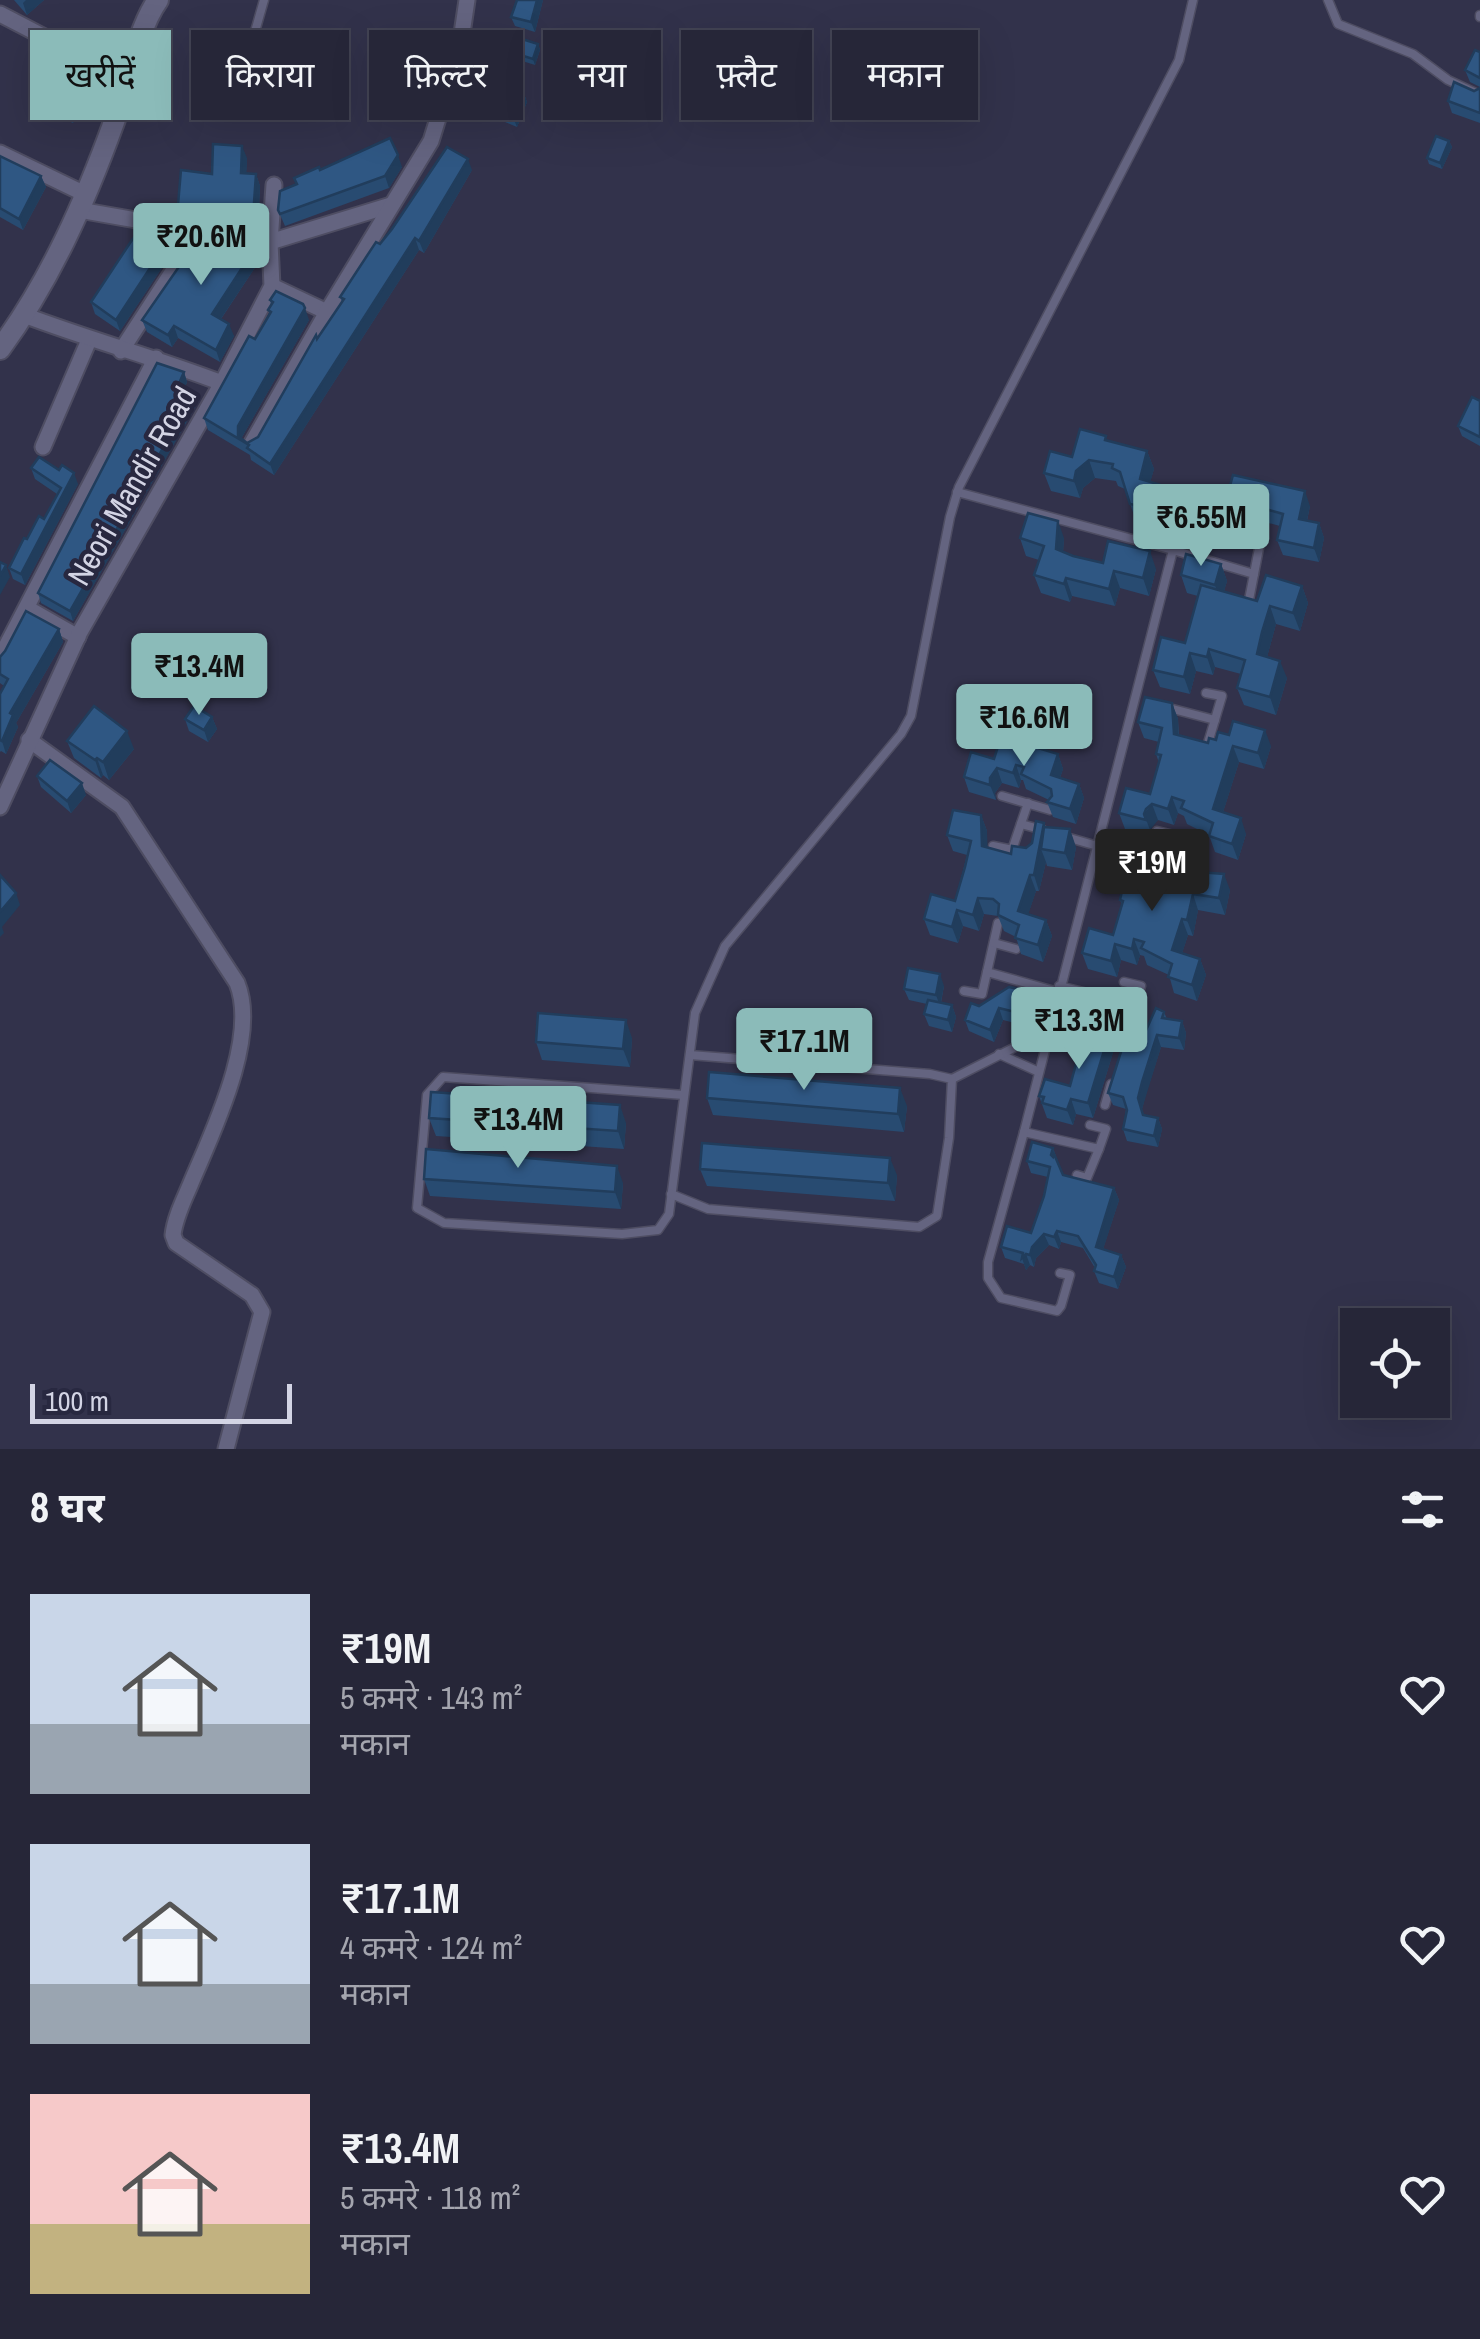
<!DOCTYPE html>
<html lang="hi">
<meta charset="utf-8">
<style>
:root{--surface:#262638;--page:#2e2e40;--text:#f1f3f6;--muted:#a4a5ae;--line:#424353;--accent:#8bbbb9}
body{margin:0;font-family:"Archivo Narrow","Noto Sans Devanagari",sans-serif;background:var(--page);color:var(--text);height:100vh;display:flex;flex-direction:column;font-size:38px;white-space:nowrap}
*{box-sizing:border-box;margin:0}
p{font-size:32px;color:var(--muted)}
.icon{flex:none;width:55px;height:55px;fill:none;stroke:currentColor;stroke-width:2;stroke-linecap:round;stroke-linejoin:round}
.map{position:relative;height:1449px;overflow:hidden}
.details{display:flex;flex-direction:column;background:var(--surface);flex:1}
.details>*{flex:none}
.top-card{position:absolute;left:30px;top:30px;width:1420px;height:90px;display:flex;gap:20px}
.fabs{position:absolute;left:1340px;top:1308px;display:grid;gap:20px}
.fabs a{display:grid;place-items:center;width:110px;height:110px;border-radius:0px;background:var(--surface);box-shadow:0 10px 40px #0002,0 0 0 2px var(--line);font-size:50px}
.scale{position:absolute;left:30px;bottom:25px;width:262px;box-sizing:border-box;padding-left:10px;border:5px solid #d3d4e4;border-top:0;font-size:28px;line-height:35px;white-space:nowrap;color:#d3d4e4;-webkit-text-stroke:8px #282840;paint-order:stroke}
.price{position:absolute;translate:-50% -85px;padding:0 22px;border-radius:10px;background:var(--accent);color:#111;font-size:32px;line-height:65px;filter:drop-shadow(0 2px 5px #0008)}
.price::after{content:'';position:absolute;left:50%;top:60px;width:30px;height:22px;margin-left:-15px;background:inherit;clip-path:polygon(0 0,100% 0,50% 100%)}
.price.on{background:#222;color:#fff}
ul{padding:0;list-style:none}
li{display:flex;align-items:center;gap:30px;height:250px;padding:0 30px}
li span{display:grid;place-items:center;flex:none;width:280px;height:200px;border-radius:0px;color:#555}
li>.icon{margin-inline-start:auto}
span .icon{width:120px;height:120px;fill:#fffc;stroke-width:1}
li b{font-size:42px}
h2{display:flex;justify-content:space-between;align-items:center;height:120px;padding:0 30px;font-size:42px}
.pill{padding:0 35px;border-radius:0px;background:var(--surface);box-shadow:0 10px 40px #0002,0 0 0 2px var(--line);font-size:35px;line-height:90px}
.pill.on{background:var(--accent);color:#111}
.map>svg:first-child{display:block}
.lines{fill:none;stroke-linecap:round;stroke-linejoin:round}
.service-casing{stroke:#4e4d62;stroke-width:11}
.minor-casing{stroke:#4e4d62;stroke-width:19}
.tertiary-casing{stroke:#4e4d62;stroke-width:24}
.service{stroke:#646480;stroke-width:8}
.minor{stroke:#646480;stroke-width:15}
.tertiary{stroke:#646480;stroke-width:20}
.wall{fill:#284b71}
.shaded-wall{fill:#213d5c}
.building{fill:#2f5783;stroke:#213d5c;stroke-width:2.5}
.labels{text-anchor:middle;stroke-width:9;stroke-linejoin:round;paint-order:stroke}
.street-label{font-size:32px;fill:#d3d4e4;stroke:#282840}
</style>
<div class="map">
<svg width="1480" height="1449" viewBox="0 0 1480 1449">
<rect width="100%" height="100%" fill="#32324b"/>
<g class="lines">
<!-- service casing -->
<g class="service-casing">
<g id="service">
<path d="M 1328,0 L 1338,24 L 1413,54 L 1448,80 L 1480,95"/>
<path d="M 1480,15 L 1480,17"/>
<path d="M 237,95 L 264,0"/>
<path d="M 957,492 L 1173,550 L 1024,1132 L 1099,1149 L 1106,1129 L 1090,1125"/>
<path d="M 1183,514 L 1173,550 L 1254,574"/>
<path d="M 1245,603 L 1248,605 L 1260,543 L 1248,539"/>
<path d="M 1206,693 L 1222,696 L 1208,743"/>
<path d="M 1165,707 L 1215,720"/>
<path d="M 1002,796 L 1050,810"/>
<path d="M 1021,824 L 1043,830"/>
<path d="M 1157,831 L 1203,842"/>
<path d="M 1066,837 L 1115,851"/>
<path d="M 993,846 L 1013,850"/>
<path d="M 1012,850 L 1028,803"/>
<path d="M 1133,856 L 1173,865"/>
<path d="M 1154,888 L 1167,891 L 1180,837"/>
<path d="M 998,923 L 987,972 L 1058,992"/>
<path d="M 994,943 L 1016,949"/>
<path d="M 1059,986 L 1136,1005"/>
<path d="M 964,991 L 982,994 L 987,972"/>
<path d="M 1123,1047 L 1141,986 L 1124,982"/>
<path d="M 999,1054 L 1039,1072"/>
<path d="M 952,1079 L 1049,1030"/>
<path d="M 684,1095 L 443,1077 L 427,1095 L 417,1208 L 444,1223 L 622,1234 L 658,1230 L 669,1214 L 695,1013 L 725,946 L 901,734 L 911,716 L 950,517 L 959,487 L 1179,60 L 1193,0"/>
<path d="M 1105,1105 L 1111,1084"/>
<path d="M 1024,1132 L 988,1262 L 988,1278 L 1001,1298 L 1057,1311 L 1061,1306 L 1070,1275 L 1060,1273"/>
<path d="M 1077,1175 L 1087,1178 L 1099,1149"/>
<path d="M 671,1194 L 708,1209 L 919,1227 L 937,1216 L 949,1138 L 952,1079 L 930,1074 L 690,1055"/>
</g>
</g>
<!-- minor casing -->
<g class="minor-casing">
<g id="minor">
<path d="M 0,14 L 129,81"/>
<path d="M 0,153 L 87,195"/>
<path d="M 79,210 L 199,231"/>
<path d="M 272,286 L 327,312"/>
<path d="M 121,351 L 199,231 L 270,242 L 391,205"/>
<path d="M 222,383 L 272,286 L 270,242 L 274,185"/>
<path d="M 252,443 L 327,312 L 431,141 L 460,47 L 467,0"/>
<path d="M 43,447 L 89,340"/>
<path d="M 27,608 L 78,637"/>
<path d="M 0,658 L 156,358"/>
<path d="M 29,740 L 122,807 L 237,983 C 259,1037 213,1131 191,1183 C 184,1200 175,1217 173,1235 L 176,1243 L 252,1295 L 262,1312 L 226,1449"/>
<path d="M 0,807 L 80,632 L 222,383 C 157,358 90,340 24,315"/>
</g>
</g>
<!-- tertiary casing -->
<g class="tertiary-casing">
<path id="tertiary" d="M 0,349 C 50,281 85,202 114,122 C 126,88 138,27 158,0"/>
</g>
<!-- service -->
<use href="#service" class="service"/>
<!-- minor -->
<use href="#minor" class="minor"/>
<!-- tertiary -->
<use href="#tertiary" class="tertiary"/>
</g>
<!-- wall -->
<g class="wall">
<path d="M 14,0 L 44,0 L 27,15 Z"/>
<path d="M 517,0 L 543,0 L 535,32 L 515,26 L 511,17 Z"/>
<path d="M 538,44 L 540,50 L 535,65 L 519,60 L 517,54 Z"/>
<path d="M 1480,52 L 1480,87 L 1470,82 L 1465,70 Z"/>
<path d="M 89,64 L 93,75 L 73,123 L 39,106 L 35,94 Z"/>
<path d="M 1480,88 L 1480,123 L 1452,113 L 1448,101 Z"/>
<path d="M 523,91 L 527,102 L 517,127 L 500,120 L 496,108 Z"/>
<path d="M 1449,141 L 1452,147 L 1442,169 L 1429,164 L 1427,158 Z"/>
<path d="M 0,156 L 41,176 L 46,187 L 23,230 L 0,217 Z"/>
<path d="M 247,158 L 246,173 L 256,174 L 260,186 L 258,229 L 182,217 L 178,205 L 212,174 Z"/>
<path d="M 402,167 L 389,188 L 285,226 L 278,210 L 320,170 Z"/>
<path d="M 472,170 L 424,253 L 419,250 L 274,475 L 251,460 L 250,455 L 208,430 L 204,418 L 270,315 L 268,310 L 271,305 L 270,300 L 309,320 L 242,437 L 242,439 L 247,443 L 258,437 L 317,339 L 342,302 L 340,297 L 380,244 Z"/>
<path d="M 171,236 L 175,248 L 120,331 L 95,314 L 91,302 Z"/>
<path d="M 255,240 L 259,252 L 260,260 L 221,319 L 234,336 L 220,362 L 178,338 L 172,347 L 147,332 L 142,320 Z"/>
<path d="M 184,372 L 187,382 L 183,392 L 195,407 L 73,621 L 41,603 L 38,593 Z"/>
<path d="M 1480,401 L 1480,446 L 1462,436 L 1458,426 Z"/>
<path d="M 1108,441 L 1147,451 L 1154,469 L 1150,482 L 1167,502 L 1160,527 L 1136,521 L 1125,489 L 1118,486 L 1116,481 L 1095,478 L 1083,488 L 1080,498 L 1051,491 L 1044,473 L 1072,457 Z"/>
<path d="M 31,468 L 78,484 L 25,585 L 13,579 L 9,568 L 27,539 L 44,519 L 57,494 L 35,479 Z"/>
<path d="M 1226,500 L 1310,506 L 1307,521 L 1319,523 L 1324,538 L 1319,562 L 1283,555 L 1277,540 L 1280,526 L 1246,517 L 1243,529 L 1229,525 L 1225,538 L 1201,531 L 1195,516 Z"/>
<path d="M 1020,538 L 1064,538 L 1063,552 L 1073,556 L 1103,563 L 1156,569 L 1149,596 L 1120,588 L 1115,606 L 1072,596 L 1070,602 L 1041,593 L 1034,575 L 1039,560 L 1026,556 Z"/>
<path d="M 1221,564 L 1227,581 L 1224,591 L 1257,601 L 1302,586 L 1308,603 L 1300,631 L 1276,624 L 1267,657 L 1287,678 L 1276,715 L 1244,705 L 1237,688 L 1241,674 L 1215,667 L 1213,675 L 1196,671 L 1190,694 L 1160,687 L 1153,670 L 1185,643 L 1198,596 L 1187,593 L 1181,575 Z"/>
<path d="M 59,629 L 63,642 L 16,723 L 18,727 L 6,754 L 1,751 L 0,752 L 0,694 L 4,686 L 0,683 L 0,657 Z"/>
<path d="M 1172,703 L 1178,719 L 1179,735 L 1208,743 L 1216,740 L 1271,746 L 1264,769 L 1239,762 L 1223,812 L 1246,834 L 1238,860 L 1215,852 L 1209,835 L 1187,824 L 1184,816 L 1178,813 L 1174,825 L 1158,820 L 1152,825 L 1150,830 L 1152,837 L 1125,829 L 1119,813 L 1150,794 L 1159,763 L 1156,754 L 1159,742 L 1144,738 L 1138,722 Z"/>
<path d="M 212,717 L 217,729 L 208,742 L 189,731 L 185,719 Z"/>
<path d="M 67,741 L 134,749 L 109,780 L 103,775 L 101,778 L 74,758 Z"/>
<path d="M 1058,754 L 1063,769 L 1060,778 L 1079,784 L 1084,798 L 1076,824 L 1053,817 L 1047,802 L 1049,800 L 1026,789 L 1023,780 L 1021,780 L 1019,788 L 1002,783 L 995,793 L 996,800 L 969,792 L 964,777 L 994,759 Z"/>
<path d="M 37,776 L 86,795 L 71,813 L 41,787 Z"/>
<path d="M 981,815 L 987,831 L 987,848 L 1011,854 L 1026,848 L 1032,843 L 1046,827 L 1076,847 L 1072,870 L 1047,866 L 1046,862 L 1039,891 L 1036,891 L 1028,914 L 1046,920 L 1052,936 L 1043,962 L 1021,954 L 1016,937 L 1004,931 L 998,916 L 984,914 L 979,931 L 963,926 L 958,943 L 930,935 L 924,919 L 955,901 L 967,855 L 953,851 L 947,835 Z"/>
<path d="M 1137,849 L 1143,865 L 1143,881 L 1151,883 L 1153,888 L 1169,891 L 1183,884 L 1199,862 L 1203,873 L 1230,890 L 1225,915 L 1198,910 L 1193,936 L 1188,935 L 1182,953 L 1200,959 L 1206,975 L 1197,1001 L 1174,993 L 1169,975 L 1147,965 L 1144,956 L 1140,955 L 1137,965 L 1121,960 L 1117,977 L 1088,969 L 1082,953 L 1113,935 L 1122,905 L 1120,900 L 1123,888 L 1109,884 L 1103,868 Z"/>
<path d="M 944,986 L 941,1003 L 952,1005 L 956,1017 L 952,1032 L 929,1026 L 924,1014 L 927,1004 L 909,1000 L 904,989 Z"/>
<path d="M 1032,1003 L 1027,1026 L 1003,1020 L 994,1042 L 969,1031 L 965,1020 L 979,1006 Z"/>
<path d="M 1164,1012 L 1167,1019 L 1182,1021 L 1186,1033 L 1184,1050 L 1161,1047 L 1146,1094 L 1142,1109 L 1144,1115 L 1158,1118 L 1162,1129 L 1158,1147 L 1127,1141 L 1123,1129 L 1126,1109 L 1113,1105 L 1108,1093 L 1128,1040 L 1143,1037 Z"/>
<path d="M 1101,1013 L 1097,1027 L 1110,1031 L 1115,1046 L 1093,1118 L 1076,1114 L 1073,1125 L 1047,1118 L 1039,1096 L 1070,1086 L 1085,1032 L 1068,1028 L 1064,1016 Z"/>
<path d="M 632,1038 L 630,1067 L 542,1060 L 536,1042 Z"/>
<path d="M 707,1098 L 907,1106 L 904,1132 L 713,1115 Z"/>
<path d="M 429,1118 L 626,1123 L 624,1149 L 436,1136 Z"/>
<path d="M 1053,1148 L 1063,1175 L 1114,1188 L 1119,1200 L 1103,1249 L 1121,1255 L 1126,1267 L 1118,1289 L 1099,1283 L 1094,1271 L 1095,1268 L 1083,1248 L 1061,1242 L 1059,1249 L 1049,1245 L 1036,1258 L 1034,1267 L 1030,1265 L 1026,1270 L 1024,1264 L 1005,1258 L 1001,1247 L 1031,1233 L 1044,1196 L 1048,1177 L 1031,1173 L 1027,1161 Z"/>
<path d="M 700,1169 L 897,1175 L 895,1201 L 707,1186 Z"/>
<path d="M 424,1179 L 623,1183 L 621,1209 L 430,1196 Z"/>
</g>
<!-- shaded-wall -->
<g class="shaded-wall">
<path d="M 26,0 L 44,0 L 27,15 L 23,3 Z"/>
<path d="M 537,0 L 543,0 L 535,32 L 531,22 Z"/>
<path d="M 538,44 L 540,50 L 535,65 L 533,59 Z"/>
<path d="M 89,64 L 93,75 L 73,123 L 69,111 Z"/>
<path d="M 523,91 L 527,102 L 517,127 L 512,115 Z"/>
<path d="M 1449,141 L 1452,147 L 1442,169 L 1440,163 Z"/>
<path d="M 242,146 L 247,158 L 246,184 L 241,173 Z"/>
<path d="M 398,155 L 402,167 L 389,188 L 385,176 Z"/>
<path d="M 468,159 L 472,170 L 424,253 L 419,241 Z"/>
<path d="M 256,174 L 260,186 L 258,229 L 253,217 Z"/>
<path d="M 41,176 L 46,187 L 23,230 L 19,219 Z"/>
<path d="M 171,236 L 175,248 L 120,331 L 116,320 Z"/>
<path d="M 415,238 L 419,250 L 274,475 L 270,464 Z"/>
<path d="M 255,240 L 259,252 L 260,260 L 216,326 L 212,314 Z"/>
<path d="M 305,308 L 309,320 L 242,437 L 242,441 L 238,436 L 238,426 Z"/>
<path d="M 229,324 L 234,336 L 220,362 L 216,350 Z"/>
<path d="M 174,326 L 178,338 L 172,347 L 168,335 Z"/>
<path d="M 184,372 L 187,382 L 180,398 L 177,388 Z"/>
<path d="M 192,397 L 195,407 L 73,621 L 70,611 Z"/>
<path d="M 1147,451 L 1154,469 L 1146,497 L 1140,479 Z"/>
<path d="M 1089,460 L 1095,478 L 1083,488 L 1080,498 L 1074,481 L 1076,471 Z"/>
<path d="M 74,473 L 78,484 L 25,585 L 21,574 Z"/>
<path d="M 1161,485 L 1167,502 L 1160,527 L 1154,509 Z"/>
<path d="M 1305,491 L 1310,506 L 1304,534 L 1299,519 Z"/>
<path d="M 1241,502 L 1246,517 L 1243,529 L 1238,514 Z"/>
<path d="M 1223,510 L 1229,525 L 1225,538 L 1220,523 Z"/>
<path d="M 1058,521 L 1064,538 L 1062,567 L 1056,549 Z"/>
<path d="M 1319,523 L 1324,538 L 1319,562 L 1314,548 Z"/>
<path d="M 1150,551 L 1156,569 L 1149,596 L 1143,578 Z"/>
<path d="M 1221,564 L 1227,581 L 1221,602 L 1215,585 Z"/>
<path d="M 6,565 L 10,577 L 0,595 L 0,576 Z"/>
<path d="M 1114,571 L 1120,588 L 1115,606 L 1109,589 Z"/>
<path d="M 1066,578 L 1072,596 L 1070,602 L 1064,584 Z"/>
<path d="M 1302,586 L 1308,603 L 1300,631 L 1293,613 Z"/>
<path d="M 1270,606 L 1276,624 L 1263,672 L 1257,654 Z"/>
<path d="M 59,629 L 63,642 L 16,723 L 18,727 L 6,754 L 2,741 L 10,713 Z"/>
<path d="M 1209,649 L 1215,667 L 1213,675 L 1207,657 Z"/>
<path d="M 1190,653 L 1196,671 L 1190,694 L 1184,677 Z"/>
<path d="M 1280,661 L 1287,678 L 1276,715 L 1270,697 Z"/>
<path d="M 1172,703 L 1178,719 L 1179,750 L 1174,734 Z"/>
<path d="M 212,717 L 217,729 L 208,742 L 204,730 Z"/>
<path d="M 1265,730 L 1271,746 L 1264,769 L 1258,753 Z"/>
<path d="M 127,731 L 134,749 L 109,780 L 103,762 Z"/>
<path d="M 1233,746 L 1239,762 L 1219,825 L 1213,809 Z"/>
<path d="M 1058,754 L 1063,769 L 1056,789 L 1051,775 Z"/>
<path d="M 97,758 L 103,775 L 101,778 L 95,760 Z"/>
<path d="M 1016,765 L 1021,780 L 1019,788 L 1013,773 Z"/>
<path d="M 997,768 L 1002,783 L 995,793 L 996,800 L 990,785 L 990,778 Z"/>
<path d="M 82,783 L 86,795 L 71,813 L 67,801 Z"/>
<path d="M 1079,784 L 1084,798 L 1076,824 L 1070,809 Z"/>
<path d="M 1172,797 L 1178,813 L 1174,825 L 1168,809 Z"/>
<path d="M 1152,804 L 1158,820 L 1150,830 L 1144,814 Z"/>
<path d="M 981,815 L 987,831 L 988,862 L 982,846 Z"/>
<path d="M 1241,818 L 1246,834 L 1238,860 L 1232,844 Z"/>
<path d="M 1044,823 L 1050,840 L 1041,849 L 1046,862 L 1039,891 L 1034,875 Z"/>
<path d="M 1070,829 L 1076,847 L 1072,870 L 1065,853 Z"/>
<path d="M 1137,849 L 1143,865 L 1144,896 L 1138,879 Z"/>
<path d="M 1224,874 L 1230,890 L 1225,915 L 1219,898 Z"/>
<path d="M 1030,875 L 1036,891 L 1024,927 L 1018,911 Z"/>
<path d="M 16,893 L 20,905 L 2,927 L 4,933 L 0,937 L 0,912 Z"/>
<path d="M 1193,894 L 1198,910 L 1193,936 L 1187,920 Z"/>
<path d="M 978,898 L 984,914 L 979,931 L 973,915 Z"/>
<path d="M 957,910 L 963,926 L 958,943 L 952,927 Z"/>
<path d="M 1182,919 L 1188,935 L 1178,966 L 1172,950 Z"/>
<path d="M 1046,920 L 1052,936 L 1043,962 L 1038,945 Z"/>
<path d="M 1134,939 L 1140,955 L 1137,965 L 1132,949 Z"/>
<path d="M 1115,944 L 1121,960 L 1117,977 L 1111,961 Z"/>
<path d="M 1200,959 L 1206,975 L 1197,1001 L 1192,985 Z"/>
<path d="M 940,974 L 944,986 L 940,1006 L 936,995 Z"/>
<path d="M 1027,991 L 1032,1003 L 1027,1026 L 1023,1014 Z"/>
<path d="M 1097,1001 L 1101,1013 L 1095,1035 L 1091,1023 Z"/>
<path d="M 952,1005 L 956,1017 L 952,1032 L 948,1020 Z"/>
<path d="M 999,1008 L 1003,1020 L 994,1042 L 990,1030 Z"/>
<path d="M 626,1020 L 632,1038 L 630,1067 L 623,1049 Z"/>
<path d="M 1182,1021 L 1186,1033 L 1184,1050 L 1179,1038 Z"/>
<path d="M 1110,1031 L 1115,1046 L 1093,1118 L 1088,1103 Z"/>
<path d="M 1157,1035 L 1161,1047 L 1142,1109 L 1138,1098 Z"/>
<path d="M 900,1088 L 907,1106 L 904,1132 L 898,1114 Z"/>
<path d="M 1071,1099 L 1076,1114 L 1073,1125 L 1067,1110 Z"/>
<path d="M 620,1105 L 626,1123 L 624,1149 L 618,1131 Z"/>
<path d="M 1158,1118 L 1162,1129 L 1158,1147 L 1154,1136 Z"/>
<path d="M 890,1158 L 897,1175 L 895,1201 L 888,1183 Z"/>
<path d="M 617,1166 L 623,1183 L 621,1209 L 615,1192 Z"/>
<path d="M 1114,1188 L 1119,1200 L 1100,1259 L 1096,1247 Z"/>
<path d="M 1057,1231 L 1061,1242 L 1059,1249 L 1054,1237 Z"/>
<path d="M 1044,1234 L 1049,1245 L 1036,1258 L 1034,1267 L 1030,1255 L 1032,1247 Z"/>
<path d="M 1026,1254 L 1030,1265 L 1026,1270 L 1022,1258 Z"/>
<path d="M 1121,1255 L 1126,1267 L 1118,1289 L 1114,1277 Z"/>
</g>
<!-- building -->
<g class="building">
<path d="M 517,0 L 537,0 L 531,22 L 511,17 Z"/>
<path d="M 522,39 L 538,44 L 533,59 L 517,54 Z"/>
<path d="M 60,49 L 89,64 L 69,111 L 35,94 Z"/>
<path d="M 1475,50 L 1480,52 L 1480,78 L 1465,70 Z"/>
<path d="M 1454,82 L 1474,91 L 1480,88 L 1480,113 L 1448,101 Z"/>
<path d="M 507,84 L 523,91 L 512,115 L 496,108 Z"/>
<path d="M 1436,136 L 1449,141 L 1440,163 L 1427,158 Z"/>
<path d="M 390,138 L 398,155 L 385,176 L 280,214 L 278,210 L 280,191 L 297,184 L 294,178 L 319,167 L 320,170 Z"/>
<path d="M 213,144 L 242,146 L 241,173 L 256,174 L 253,217 L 178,205 L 181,170 L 212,174 Z"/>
<path d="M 447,147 L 468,159 L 419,241 L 415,238 L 270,464 L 247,448 L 249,445 L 204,418 L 249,336 L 255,339 L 271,312 L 268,310 L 273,302 L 270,300 L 276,291 L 303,304 L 305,308 L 238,426 L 238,436 L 247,443 L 258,437 L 316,335 L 317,339 L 344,299 L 340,297 L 376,242 L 380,244 L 392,229 Z"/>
<path d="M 0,156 L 41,176 L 19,219 L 0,208 Z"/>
<path d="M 147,222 L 171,236 L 116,320 L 91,302 L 132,240 Z"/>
<path d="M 203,232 L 255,240 L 255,248 L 212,314 L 229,324 L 216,350 L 174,326 L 168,335 L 142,320 Z"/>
<path d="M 157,363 L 184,372 L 177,388 L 192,397 L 70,611 L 38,593 Z"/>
<path d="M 1472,397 L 1480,401 L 1480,437 L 1458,426 Z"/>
<path d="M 1080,429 L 1106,436 L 1105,440 L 1147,451 L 1140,479 L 1161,485 L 1154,509 L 1130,504 L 1120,472 L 1112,468 L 1113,464 L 1089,460 L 1076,471 L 1074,481 L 1044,473 L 1050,451 L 1072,457 Z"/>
<path d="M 39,457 L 59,470 L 62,465 L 74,473 L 21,574 L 9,568 L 24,538 L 27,539 L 39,516 L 44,519 L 61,488 L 31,468 Z"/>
<path d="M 1233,475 L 1305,491 L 1299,519 L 1319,523 L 1314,548 L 1277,540 L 1283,514 L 1241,502 L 1238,514 L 1223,510 L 1220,523 L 1195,516 L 1202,493 L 1226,500 Z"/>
<path d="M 1028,513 L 1058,521 L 1056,549 L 1073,556 L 1103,563 L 1108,541 L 1150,551 L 1143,578 L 1114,571 L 1109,589 L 1066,578 L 1064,584 L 1034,575 L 1044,546 L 1020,538 Z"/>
<path d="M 1186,554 L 1221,564 L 1215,585 L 1181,575 Z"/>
<path d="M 0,562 L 6,565 L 0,576 Z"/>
<path d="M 1266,575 L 1302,586 L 1293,613 L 1270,606 L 1262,632 L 1257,654 L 1280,661 L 1270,697 L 1237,688 L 1245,660 L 1209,649 L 1207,657 L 1190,653 L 1184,677 L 1153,670 L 1161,637 L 1185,643 L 1201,585 L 1257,601 Z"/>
<path d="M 26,611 L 59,629 L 10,713 L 13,715 L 2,741 L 0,740 L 0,694 L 8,679 L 0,674 L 0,657 L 5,651 Z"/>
<path d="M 1145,697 L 1172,703 L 1174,734 L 1208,743 L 1209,738 L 1216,740 L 1218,732 L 1229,735 L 1233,721 L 1265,730 L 1258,753 L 1233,746 L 1213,809 L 1241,818 L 1232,844 L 1209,836 L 1213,823 L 1181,808 L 1184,801 L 1172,797 L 1168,809 L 1152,804 L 1146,809 L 1144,814 L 1146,820 L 1119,813 L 1126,788 L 1150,794 L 1161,755 L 1156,754 L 1162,728 L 1138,722 Z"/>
<path d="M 94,706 L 127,731 L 103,762 L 97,758 L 95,760 L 67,741 Z"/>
<path d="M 194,706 L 212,717 L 204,730 L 185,719 Z"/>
<path d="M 1001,737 L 1058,754 L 1051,775 L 1079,784 L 1070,809 L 1047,802 L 1052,796 L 1051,789 L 1021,774 L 1024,767 L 1016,765 L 1013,773 L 997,768 L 990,778 L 990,785 L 964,777 L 971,752 L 994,759 Z"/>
<path d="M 50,760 L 82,783 L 67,801 L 37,776 Z"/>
<path d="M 953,810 L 981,815 L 982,846 L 1011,854 L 1012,846 L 1026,848 L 1032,843 L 1036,821 L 1044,823 L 1034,875 L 1030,875 L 1018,911 L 1046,920 L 1038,945 L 1015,938 L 1019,925 L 998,915 L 999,904 L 993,899 L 978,898 L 973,915 L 957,910 L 952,927 L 924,919 L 931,894 L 955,901 L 965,867 L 971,841 L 947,835 Z"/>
<path d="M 1044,827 L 1070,829 L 1065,853 L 1041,849 Z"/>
<path d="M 1109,843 L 1137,849 L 1138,879 L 1151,883 L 1150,888 L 1179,892 L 1169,890 L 1170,885 L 1183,884 L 1193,860 L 1199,862 L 1195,883 L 1198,872 L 1224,874 L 1219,898 L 1193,894 L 1187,920 L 1182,919 L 1172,950 L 1200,959 L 1192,985 L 1168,977 L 1172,964 L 1141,948 L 1144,942 L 1134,939 L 1132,949 L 1115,944 L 1111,961 L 1082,953 L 1089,928 L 1113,935 L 1123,901 L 1120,900 L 1126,874 L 1103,868 Z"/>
<path d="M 0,875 L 16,893 L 0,912 Z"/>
<path d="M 908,968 L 940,974 L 936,995 L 904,989 Z"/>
<path d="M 1009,987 L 1027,991 L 1023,1014 L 999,1008 L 990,1030 L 965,1020 L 971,1003 L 979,1006 Z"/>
<path d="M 1069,994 L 1097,1001 L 1091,1023 L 1064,1016 Z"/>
<path d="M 928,1000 L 952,1005 L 948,1020 L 924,1014 Z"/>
<path d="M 1156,1008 L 1164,1012 L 1162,1018 L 1182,1021 L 1179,1038 L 1157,1035 L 1142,1082 L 1138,1098 L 1143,1115 L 1158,1118 L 1154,1136 L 1123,1129 L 1127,1110 L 1123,1097 L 1108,1093 L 1125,1039 L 1128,1040 L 1130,1033 L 1143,1037 Z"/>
<path d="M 538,1013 L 626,1020 L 623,1049 L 536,1042 Z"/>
<path d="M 1087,1024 L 1110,1031 L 1088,1103 L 1071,1099 L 1067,1110 L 1042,1103 L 1044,1097 L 1039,1096 L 1045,1079 L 1070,1086 Z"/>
<path d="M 709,1072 L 900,1088 L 898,1114 L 707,1098 Z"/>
<path d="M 431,1092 L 620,1105 L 618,1131 L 429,1118 Z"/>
<path d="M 1032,1142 L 1053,1148 L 1051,1155 L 1053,1157 L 1054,1154 L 1063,1175 L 1114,1188 L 1096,1247 L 1121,1255 L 1114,1277 L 1094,1271 L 1096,1265 L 1078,1236 L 1057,1231 L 1054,1237 L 1044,1234 L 1032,1247 L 1030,1255 L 1026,1254 L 1022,1258 L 1023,1253 L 1001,1247 L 1007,1226 L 1031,1233 L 1044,1196 L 1050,1167 L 1027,1161 Z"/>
<path d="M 702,1143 L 890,1158 L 888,1183 L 700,1169 Z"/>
<path d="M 426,1149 L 617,1166 L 615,1192 L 424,1179 Z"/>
</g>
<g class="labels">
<!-- street labels -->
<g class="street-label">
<text transform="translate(132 486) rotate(-60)" y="11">Neori Mandir Road</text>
</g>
</g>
</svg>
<div class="fabs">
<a><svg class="icon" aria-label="locate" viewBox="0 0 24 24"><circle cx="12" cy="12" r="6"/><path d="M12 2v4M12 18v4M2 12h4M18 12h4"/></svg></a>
</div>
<div class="scale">100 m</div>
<b class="price" style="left:201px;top:288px">₹20.6M</b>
<b class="price" style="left:1201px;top:569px">₹6.55M</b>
<b class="price" style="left:199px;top:718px">₹13.4M</b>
<b class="price" style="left:1024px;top:769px">₹16.6M</b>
<b class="price on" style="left:1152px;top:914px">₹19M</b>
<b class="price" style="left:1079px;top:1072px">₹13.3M</b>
<b class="price" style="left:804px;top:1093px">₹17.1M</b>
<b class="price" style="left:518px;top:1171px">₹13.4M</b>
<div class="top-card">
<a class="pill on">खरीदें</a>
<a class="pill">किराया</a>
<a class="pill">फ़िल्टर</a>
<a class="pill">नया</a>
<a class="pill">फ़्लैट</a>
<a class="pill">मकान</a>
</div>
</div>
<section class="details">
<h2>8 घर<svg class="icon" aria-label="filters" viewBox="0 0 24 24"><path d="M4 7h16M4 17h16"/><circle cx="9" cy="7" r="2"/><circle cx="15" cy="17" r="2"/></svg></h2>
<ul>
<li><span style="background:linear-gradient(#c9d6e8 65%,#9aa5b1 0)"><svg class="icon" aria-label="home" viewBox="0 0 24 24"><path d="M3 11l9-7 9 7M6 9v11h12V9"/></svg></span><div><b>₹19M</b><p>5 कमरे · 143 m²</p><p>मकान</p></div><svg class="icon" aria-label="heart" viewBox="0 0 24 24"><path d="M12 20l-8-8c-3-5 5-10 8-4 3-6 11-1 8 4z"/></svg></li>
<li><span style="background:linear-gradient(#c9d6e8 70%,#9aa5b1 0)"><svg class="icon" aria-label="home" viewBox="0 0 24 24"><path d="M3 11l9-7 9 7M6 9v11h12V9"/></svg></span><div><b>₹17.1M</b><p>4 कमरे · 124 m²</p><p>मकान</p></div><svg class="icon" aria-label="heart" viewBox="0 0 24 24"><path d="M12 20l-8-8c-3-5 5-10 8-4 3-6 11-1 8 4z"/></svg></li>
<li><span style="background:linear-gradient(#f6c9c9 65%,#c2b280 0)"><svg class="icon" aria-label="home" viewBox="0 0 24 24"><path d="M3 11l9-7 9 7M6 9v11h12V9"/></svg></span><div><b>₹13.4M</b><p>5 कमरे · 118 m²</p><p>मकान</p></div><svg class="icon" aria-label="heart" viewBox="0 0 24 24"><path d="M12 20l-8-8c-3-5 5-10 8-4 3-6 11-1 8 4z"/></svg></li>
</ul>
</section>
